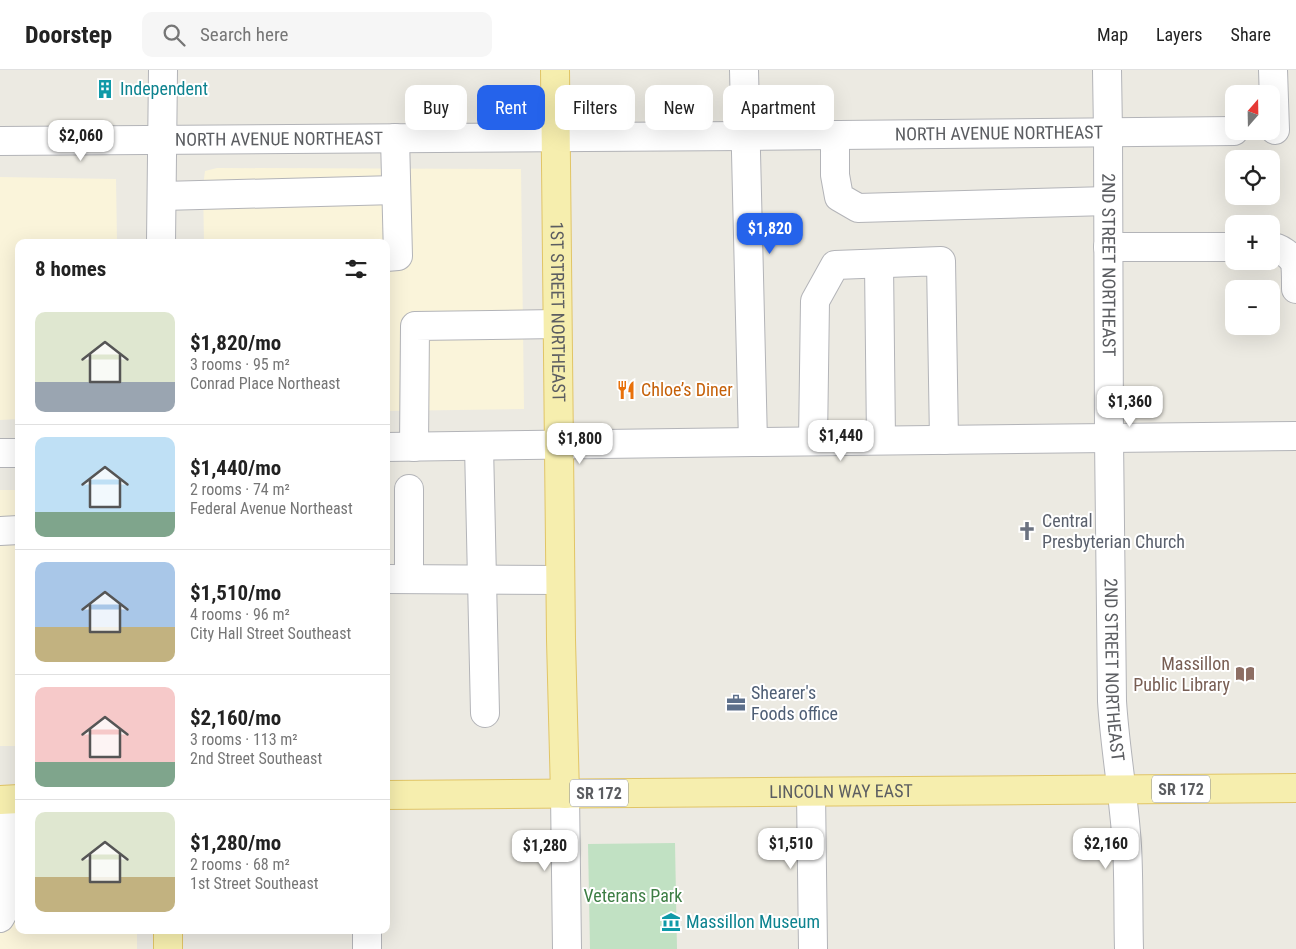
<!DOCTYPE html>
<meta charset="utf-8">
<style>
:root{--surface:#fff;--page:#f6f6f6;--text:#222;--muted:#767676;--line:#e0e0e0;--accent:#2563eb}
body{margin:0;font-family:"Roboto Condensed",sans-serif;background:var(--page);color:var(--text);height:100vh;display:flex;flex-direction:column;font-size:19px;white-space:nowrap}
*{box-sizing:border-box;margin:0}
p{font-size:16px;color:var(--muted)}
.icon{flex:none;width:28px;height:28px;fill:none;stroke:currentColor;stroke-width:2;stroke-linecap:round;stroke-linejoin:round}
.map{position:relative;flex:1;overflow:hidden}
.drawer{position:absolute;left:15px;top:169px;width:375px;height:695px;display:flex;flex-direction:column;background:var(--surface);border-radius:10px;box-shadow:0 5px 20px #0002}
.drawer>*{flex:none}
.top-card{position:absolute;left:405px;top:15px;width:475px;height:45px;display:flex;gap:10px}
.needle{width:32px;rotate:20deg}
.tools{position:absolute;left:1225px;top:15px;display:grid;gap:10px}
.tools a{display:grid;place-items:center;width:55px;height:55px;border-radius:10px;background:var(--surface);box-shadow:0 5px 20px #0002;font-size:25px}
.price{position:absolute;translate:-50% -42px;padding:0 11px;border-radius:10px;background:#fff;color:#222;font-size:16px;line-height:32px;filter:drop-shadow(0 1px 2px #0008)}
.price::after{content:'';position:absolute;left:50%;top:30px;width:15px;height:11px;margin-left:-8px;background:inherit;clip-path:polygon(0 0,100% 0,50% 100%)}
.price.selected{background:var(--accent);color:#fff}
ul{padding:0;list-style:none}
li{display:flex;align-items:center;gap:15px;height:125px;padding:0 20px}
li+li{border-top:1px solid var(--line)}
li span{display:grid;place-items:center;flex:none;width:140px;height:100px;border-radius:10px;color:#555}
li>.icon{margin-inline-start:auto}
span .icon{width:60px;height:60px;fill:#fffc;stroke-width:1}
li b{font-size:21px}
h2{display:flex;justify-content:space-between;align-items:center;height:60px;padding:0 20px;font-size:21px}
.tag{padding:0 18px;border-radius:10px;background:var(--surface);box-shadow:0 5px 20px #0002;font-size:18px;line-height:45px}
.tag.selected{background:var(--accent);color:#fff}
header{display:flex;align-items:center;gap:30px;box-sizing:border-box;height:70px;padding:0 25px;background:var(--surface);border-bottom:1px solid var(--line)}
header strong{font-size:24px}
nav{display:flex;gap:28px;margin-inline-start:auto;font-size:18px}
.search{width:350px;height:45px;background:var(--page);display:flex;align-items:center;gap:12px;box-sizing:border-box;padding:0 18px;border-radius:10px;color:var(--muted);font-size:19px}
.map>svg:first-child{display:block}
.commercial{fill:#faf4da}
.green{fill:#c1e1c3}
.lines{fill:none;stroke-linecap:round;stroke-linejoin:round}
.minor-casing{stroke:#b3b4b8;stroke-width:30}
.major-casing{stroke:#e1c566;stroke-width:30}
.minor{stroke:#fff;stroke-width:28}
.major{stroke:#f6eeae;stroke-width:28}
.labels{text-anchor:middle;stroke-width:4;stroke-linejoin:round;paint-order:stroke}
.shield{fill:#fff;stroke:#8c8e90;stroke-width:1}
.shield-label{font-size:16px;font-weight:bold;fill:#5b5d61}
.culture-label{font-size:18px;fill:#0d838f;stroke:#fff;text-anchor:start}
.street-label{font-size:18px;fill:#5b5d61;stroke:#fff}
.food-label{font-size:18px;fill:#c56008;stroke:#fff;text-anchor:start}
.worship-label{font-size:18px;fill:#5b616d;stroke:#fff;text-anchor:start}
.education-label{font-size:18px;fill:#785e54;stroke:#fff;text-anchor:end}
.service-label{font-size:18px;fill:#4e5e75;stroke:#fff;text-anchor:start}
.park-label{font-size:18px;fill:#3d7e44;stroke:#fff}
</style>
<header>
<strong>Doorstep</strong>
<div class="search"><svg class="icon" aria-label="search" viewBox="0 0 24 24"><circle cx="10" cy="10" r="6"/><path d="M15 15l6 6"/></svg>Search here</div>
<nav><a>Map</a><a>Layers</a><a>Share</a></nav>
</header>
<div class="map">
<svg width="1296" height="879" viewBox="0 0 1296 879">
<rect width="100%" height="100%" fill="#eceae2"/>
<!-- commercial -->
<g class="commercial">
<path d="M 217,98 L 521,99 L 524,339 L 386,341 L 386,172 L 204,172 L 203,116 L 205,101 Z"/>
<path d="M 0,107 L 116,109 L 117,172 L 19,172 L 19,349 L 0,350 Z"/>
<rect x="0" y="420" width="19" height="256"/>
<path d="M 0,782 L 19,782 L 19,860 L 137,860 L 137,879 L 0,879 Z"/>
</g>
<!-- green -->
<path class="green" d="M 675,773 L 677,879 L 590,879 L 588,774 Z"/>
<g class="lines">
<!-- minor casing -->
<g class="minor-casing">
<g id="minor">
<path d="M 744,0 L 753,372"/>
<path id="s1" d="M 1107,0 L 1108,62 L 1109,368 L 1112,631 C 1115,679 1124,727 1127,776 C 1129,810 1128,845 1129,879"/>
<path d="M 1273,0 L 1275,60"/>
<path d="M 835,65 L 835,105 L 839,127 L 858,138 L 1108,131"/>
<path id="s2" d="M 0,71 L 746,66 L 1234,61"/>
<path d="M 162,126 L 396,120"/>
<path d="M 161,172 L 163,0"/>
<path d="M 1108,177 L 1234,177"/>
<path d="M 1271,177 C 1280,177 1291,186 1295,193 C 1296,198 1296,213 1296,219"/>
<path d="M 386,187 L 398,186 L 395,68"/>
<path d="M 879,194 L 881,370"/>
<path d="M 813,371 L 815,231 L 835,195 L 941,191 L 944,370"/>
<path d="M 479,376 L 485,643"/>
<path d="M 386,377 L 753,372 L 1296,366"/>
<path d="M 414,377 L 415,256 L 557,254"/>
<path d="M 0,383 L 19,383"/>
<path d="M 0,461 L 19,460"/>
<path d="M 386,509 L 560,510"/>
<path d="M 409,509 L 409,419"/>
<path d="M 811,722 L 813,879"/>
<path d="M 565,724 L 567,879"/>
<path d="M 0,848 L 9,832 L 8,730"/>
<path d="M 367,860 L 367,879"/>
</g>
</g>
<!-- major casing -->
<g class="major-casing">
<g id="major">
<path id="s3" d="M 555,0 L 561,570 L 565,724"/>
<path id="s4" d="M 386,725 L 1296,718"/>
<path d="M 0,730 L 19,729"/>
<path d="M 168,860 L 168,879"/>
</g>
</g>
<!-- minor -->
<use href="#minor" class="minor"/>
<!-- major -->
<use href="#major" class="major"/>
</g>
<!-- icons -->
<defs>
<g id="building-bare" transform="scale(1.5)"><path d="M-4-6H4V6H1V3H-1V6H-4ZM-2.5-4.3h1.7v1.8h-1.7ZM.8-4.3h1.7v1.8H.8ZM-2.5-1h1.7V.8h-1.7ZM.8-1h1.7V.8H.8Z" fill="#0f9aa8" stroke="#fff" stroke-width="2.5" paint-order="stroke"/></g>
<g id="restaurant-bare" transform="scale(1.5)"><path d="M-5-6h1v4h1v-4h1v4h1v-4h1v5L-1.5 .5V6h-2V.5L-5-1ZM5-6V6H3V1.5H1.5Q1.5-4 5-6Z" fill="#e8710a" stroke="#fff" stroke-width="2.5" paint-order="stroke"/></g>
<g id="church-bare" transform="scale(1.5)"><path d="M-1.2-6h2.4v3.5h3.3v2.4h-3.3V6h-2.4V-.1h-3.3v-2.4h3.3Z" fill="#6b7280" stroke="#fff" stroke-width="2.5" paint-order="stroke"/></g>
<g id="library-bare" transform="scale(1.5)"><path d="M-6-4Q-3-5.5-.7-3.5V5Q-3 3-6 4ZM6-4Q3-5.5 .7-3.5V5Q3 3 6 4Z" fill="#8d6e63" stroke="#fff" stroke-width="2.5" paint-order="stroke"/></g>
<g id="office-bare" transform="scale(1.5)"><path d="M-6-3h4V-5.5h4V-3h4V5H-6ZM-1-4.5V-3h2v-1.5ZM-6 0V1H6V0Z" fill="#5c6f8a" stroke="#fff" stroke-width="2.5" paint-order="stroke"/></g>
<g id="museum-bare" transform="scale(1.5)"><path d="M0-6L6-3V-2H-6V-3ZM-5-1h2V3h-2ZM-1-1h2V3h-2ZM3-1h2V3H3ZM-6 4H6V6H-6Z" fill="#0f9aa8" stroke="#fff" stroke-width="2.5" paint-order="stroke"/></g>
</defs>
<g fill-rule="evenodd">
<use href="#building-bare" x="105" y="19"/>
<use href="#restaurant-bare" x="626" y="320"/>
<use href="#church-bare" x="1027" y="461"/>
<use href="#library-bare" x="1245" y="604"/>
<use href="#office-bare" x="736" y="633"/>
<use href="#museum-bare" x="671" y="852"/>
</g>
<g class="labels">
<!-- shield labels -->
<g class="shield">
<rect x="1152" y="705.5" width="58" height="27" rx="4"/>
<rect x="570" y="709.5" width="58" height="27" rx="4"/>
</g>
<g class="shield-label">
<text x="1181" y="725">SR 172</text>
<text x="599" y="729">SR 172</text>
</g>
<!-- culture labels -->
<g class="culture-label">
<text x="120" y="25">Independent</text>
<text x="686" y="858">Massillon Museum</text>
</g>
<!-- street labels -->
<g class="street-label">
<text dy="6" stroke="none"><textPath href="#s2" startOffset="999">NORTH AVENUE NORTHEAST</textPath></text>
<text dy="6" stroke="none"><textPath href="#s2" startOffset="279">NORTH AVENUE NORTHEAST</textPath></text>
<text dy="6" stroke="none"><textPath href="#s1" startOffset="195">2ND STREET NORTHEAST</textPath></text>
<text dy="6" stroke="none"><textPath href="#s3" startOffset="242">1ST STREET NORTHEAST</textPath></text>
<text dy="6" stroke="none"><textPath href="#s1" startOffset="600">2ND STREET NORTHEAST</textPath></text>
<text dy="6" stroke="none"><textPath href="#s4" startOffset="455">LINCOLN WAY EAST</textPath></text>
</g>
<!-- food labels -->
<g class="food-label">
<text x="641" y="326">Chloe’s Diner</text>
</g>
<!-- worship labels -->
<g class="worship-label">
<text x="1042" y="457">Central<tspan x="1042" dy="21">Presbyterian Church</tspan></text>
</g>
<!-- education labels -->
<g class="education-label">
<text x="1230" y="600">Massillon<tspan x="1230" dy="21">Public Library</tspan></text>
</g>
<!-- service labels -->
<g class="service-label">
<text x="751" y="629">Shearer's<tspan x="751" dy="21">Foods office</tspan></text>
</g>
<!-- park labels -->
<g class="park-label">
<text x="633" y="832">Veterans Park</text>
</g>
</g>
</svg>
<div class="tools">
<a><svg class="needle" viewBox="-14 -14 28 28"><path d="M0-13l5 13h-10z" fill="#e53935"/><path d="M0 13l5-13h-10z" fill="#767676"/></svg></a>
<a><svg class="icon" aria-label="locate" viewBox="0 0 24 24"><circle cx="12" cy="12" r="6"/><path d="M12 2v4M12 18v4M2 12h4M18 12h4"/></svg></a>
<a>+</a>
<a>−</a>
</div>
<b class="price" style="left:81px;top:92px">$2,060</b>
<b class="price selected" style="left:770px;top:185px">$1,820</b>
<b class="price" style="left:1130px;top:358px">$1,360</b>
<b class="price" style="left:841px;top:392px">$1,440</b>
<b class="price" style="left:580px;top:395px">$1,800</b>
<b class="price" style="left:791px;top:800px">$1,510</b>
<b class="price" style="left:1106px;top:800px">$2,160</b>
<b class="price" style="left:545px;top:802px">$1,280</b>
<div class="top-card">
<a class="tag">Buy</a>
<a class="tag selected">Rent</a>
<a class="tag">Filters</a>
<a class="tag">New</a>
<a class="tag">Apartment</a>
</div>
<section class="drawer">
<h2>8 homes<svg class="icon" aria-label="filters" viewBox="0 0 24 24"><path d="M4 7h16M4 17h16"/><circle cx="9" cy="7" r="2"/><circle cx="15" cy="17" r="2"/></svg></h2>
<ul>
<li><span style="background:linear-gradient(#dfe7d0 70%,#9aa5b1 0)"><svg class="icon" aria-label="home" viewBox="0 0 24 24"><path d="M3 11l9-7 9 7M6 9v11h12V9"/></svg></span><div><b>$1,820/mo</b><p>3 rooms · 95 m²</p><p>Conrad Place Northeast</p></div></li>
<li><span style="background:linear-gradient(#bfe0f5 75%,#7fa58c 0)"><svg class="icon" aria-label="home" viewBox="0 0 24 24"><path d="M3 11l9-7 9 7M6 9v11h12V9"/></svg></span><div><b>$1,440/mo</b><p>2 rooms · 74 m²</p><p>Federal Avenue Northeast</p></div></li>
<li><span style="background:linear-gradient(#a9c7e8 65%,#c2b280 0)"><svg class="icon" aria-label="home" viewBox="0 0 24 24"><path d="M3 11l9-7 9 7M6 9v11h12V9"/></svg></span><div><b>$1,510/mo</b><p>4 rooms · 96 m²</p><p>City Hall Street Southeast</p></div></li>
<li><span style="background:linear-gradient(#f6c9c9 75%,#7fa58c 0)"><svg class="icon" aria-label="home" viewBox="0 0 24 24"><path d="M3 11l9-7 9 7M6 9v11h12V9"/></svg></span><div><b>$2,160/mo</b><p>3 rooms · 113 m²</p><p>2nd Street Southeast</p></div></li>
<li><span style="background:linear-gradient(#dfe7d0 65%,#c2b280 0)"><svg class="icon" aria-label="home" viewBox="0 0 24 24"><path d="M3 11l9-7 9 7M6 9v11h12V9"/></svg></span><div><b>$1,280/mo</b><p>2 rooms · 68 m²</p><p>1st Street Southeast</p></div></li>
</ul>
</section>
</div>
